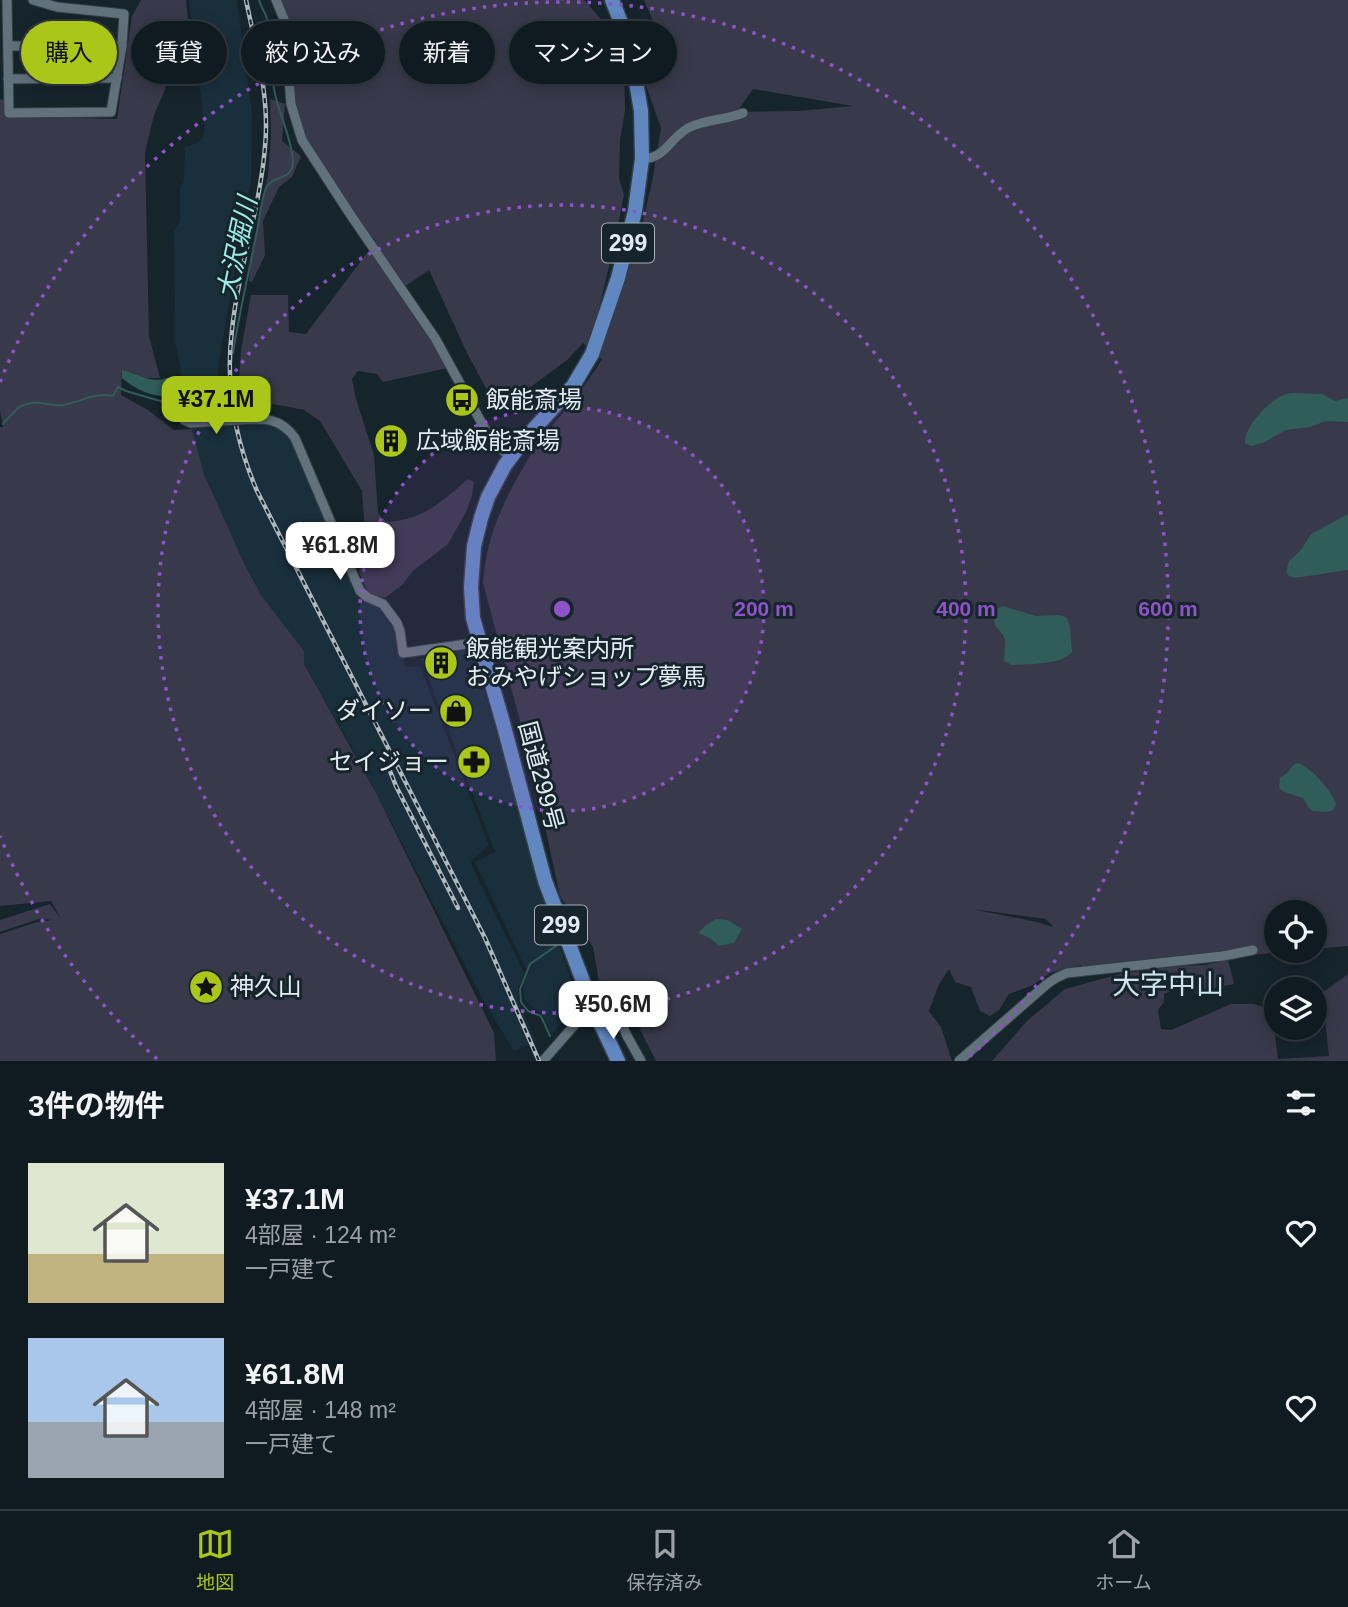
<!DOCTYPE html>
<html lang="ja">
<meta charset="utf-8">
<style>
:root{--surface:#101b21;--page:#19242a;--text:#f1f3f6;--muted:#9ca1a5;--line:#30393f;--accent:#aac719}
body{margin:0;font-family:Arial,"Noto Sans JP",sans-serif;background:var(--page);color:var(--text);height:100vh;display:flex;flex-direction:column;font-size:26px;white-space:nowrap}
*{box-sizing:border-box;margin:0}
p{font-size:23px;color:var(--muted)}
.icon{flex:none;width:38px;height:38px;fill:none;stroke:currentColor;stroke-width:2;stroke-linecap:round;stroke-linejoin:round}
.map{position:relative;height:1061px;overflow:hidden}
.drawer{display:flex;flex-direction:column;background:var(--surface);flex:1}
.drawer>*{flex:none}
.hud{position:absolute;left:21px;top:21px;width:700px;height:63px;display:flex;gap:14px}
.controls{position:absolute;left:1264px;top:900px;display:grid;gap:14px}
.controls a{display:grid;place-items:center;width:63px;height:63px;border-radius:50%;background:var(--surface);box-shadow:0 4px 18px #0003,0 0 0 2px var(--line);font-size:35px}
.price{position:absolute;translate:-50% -60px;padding:0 16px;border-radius:14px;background:#fff;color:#222;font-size:23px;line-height:46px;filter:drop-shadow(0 2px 4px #0008)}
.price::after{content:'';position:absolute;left:50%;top:42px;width:21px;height:16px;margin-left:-10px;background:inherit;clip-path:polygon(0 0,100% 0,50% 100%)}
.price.selected{background:var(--accent);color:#111}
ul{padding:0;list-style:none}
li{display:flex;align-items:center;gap:21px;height:175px;padding:0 28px}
li span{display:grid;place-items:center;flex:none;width:196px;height:140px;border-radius:0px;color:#555}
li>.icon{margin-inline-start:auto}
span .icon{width:84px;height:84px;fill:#fffc;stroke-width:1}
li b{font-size:30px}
h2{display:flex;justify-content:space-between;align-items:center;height:84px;padding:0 28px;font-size:30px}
.chip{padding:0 24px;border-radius:32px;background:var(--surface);box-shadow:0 4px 18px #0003,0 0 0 2px var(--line);font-size:24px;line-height:63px}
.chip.selected{background:var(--accent);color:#111}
.dock{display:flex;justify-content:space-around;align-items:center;height:98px;border-top:2px solid var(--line);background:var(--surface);font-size:19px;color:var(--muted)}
.dock a{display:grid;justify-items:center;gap:4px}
.dock .selected{color:var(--accent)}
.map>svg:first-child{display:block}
.built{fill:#1a2f3c}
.green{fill:#38394a;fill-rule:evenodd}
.water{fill:#305c59}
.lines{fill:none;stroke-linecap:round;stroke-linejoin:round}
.stream{stroke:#305c59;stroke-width:2}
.minor-casing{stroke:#343e46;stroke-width:11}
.highway-casing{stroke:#343e46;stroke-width:17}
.minor{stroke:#62727c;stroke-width:9}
.highway{stroke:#6187c1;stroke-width:14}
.rail-casing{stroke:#afbac0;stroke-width:4.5}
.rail{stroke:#16242c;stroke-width:2;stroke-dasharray:5;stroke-linecap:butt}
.minor-bridge-casing{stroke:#343e46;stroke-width:11;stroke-linecap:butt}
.minor-bridge{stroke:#62727c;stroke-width:9}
.ring{fill:none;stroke:#9052c9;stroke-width:3.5;stroke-dasharray:3.5 7}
.labels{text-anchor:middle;stroke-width:6;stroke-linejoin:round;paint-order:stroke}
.shield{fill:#16242c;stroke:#a6b0b7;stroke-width:2}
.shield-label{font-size:23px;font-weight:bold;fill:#e3ecf2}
.poi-label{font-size:24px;fill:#e3ecf2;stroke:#16242c;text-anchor:start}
.street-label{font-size:24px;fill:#e3ecf2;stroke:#16242c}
.water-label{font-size:26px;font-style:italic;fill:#9cede6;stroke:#16242c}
.quarter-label{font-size:28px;fill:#d0e3ee;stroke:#16242c}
.centre{fill:#9052c9;stroke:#16242c;stroke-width:3.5}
.ring-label{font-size:21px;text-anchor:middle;font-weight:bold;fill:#9052c9;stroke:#16242c;stroke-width:6;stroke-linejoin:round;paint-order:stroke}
</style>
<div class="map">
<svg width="1348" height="1061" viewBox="0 0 1348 1061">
<rect width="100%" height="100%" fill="#16242c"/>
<!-- built -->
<g class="built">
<path d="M 189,0 L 237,0 L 252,113 L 251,179 L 218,367 L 222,421 L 256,419 L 290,432 L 360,591 L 377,600 L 400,631 L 405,667 L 420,666 L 489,845 L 470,862 L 524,973 L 518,988 L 519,1003 L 536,1041 L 514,1051 L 482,998 L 354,751 L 304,664 L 304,651 L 261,595 L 243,561 L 204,474 L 192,429 L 175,340 L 174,231 L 180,221 L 180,189 L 184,180 L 185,147 L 195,144 L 203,138 L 205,130 Z"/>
<path d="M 471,648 L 494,723 L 539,886 L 571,980 L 572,996 L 570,1007 L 563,1021 L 552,1034 L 542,1013 L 533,1008 L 524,1000 L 523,988 L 527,971 L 475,862 L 495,852 L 421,659 Z"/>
</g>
<!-- green -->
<g class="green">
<path d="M 141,0 L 186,0 L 188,19 L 164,92 L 154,115 L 145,152 L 149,336 L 160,378 L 141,378 L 133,373 L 122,371 L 121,395 L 148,410 L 174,430 L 192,429 L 204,474 L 243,561 L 261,595 L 304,651 L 304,664 L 376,793 L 494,1033 L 496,1061 L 0,1061 L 0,934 L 37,922 L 53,920 L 39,919 L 0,932 L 0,920 L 50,904 L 61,919 L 51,901 L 0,906 L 0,427 L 3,427 L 0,411 L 0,99 L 5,101 L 5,116 L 117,119 L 132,16 Z"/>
<path d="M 276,0 L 584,0 L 617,37 L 624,62 L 625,111 L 620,140 L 619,178 L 624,195 L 613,250 L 599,308 L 614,311 L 640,233 L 652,182 L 661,128 L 641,71 L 639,48 L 653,21 L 644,0 L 1348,0 L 1348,946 L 1314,949 L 1314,912 L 1276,912 L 1276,950 L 1301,950 L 1086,972 L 1081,965 L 1050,973 L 1033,985 L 1009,994 L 999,1010 L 990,1016 L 980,1011 L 971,987 L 955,982 L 949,969 L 939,984 L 929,1011 L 941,1027 L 952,1061 L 656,1061 L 636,1022 L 630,997 L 627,993 L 606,986 L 599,981 L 593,947 L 560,896 L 531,762 L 483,583 C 486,536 505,497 529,458 C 551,424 581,394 602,359 L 583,343 L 567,360 L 520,395 L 500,394 L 487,390 L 467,353 L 429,270 L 400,290 L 448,368 L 383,382 L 377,374 L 358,371 L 352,379 L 356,399 L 374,455 L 378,513 L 386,522 C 424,520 441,502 468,479 L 474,482 L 472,495 L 466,512 L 448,544 L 413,571 L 402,585 L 385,598 L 369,593 L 359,573 L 365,534 L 362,491 L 320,421 L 304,410 L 273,404 L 267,412 L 249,410 L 238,394 L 241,350 L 251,295 L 288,295 L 289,332 L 306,334 L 376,241 L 350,214 L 295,122 L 286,36 ZM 753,89 L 853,106 L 797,111 L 737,112 ZM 972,909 L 1046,919 L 1053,927 L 1037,922 Z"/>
<path d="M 270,99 L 285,104 L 282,141 L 301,156 L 292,177 L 279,187 L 263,221 L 265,255 L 252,282 L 249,281 L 251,253 L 268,175 L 271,136 Z"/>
<path d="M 1228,960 L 1234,984 L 1215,988 L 1197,995 L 1188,984 L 1164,994 L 1164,1002 L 1158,1010 L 1161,1029 L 1171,1030 L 1231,1004 L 1254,1004 L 1272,1010 L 1278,1059 L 1329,1056 L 1322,993 L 1348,974 L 1348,1061 L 992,1061 L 1027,1021 L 1065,989 L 1120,974 L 1176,966 L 1205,965 Z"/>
</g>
<!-- water -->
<g class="water">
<path d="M 122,370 C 139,374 150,384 167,378 L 169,379 L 172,395 L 171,397 C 151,396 137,391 122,378 Z"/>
<path d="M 1296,393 L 1322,394 L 1335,401 L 1348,398 L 1348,422 L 1326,421 L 1310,427 L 1286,430 L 1263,443 L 1251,446 L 1245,443 C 1244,427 1269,400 1284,395 C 1288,393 1292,393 1296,393 Z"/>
<path d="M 1348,514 L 1348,570 L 1295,578 L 1289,576 L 1286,572 L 1289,561 L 1301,550 L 1311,534 Z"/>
<path d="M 1003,606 L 1036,616 L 1058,615 L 1066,617 L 1070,626 L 1072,652 C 1062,665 1028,664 1012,665 L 1004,661 L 1005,640 L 1003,635 L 995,625 L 993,613 L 996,609 Z"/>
<path d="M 1298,763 C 1311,767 1332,791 1336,804 L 1333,810 L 1327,812 L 1312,811 L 1308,807 L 1303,798 L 1282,791 L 1279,787 L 1280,778 C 1282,776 1284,775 1286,774 C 1291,770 1290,765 1298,763 Z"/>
<path d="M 716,919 L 728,920 L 742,929 L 734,943 L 719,946 L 710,938 L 698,933 L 706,925 Z"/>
</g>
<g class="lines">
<!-- stream -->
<g class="stream">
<path d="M 562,0 L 563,0"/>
<path d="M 233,353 C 239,314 248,276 256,237 C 259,223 260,208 264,194 C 268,172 292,184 293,162 C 293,143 279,113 275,94 C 272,77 268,58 268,41 C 268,34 270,26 267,19 C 266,14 261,7 259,0"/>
<path d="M 3,424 C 9,418 16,407 24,405 C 39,399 50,407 63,405 C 81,402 95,392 113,396 L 118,387 L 126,391 L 174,405 L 186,396 L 188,384"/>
<path d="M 550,1036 L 541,1016 L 528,1011 L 521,1002 L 520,989 L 530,964 L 556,946"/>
</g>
<!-- minor casing -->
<g class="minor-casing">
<g id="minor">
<path d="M 7,0 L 9,113 L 111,112 L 122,46 L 124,14 L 57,7 L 33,0"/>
<path d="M 276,0 L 284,19 L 291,104 L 302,140 L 350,214 L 435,338 L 491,440 L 511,458"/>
<path d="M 8,46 L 122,46"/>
<path d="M 8,79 L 117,78"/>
<path d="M 642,159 C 666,158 668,140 688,128 C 705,119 726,120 743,113"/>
<path d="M 179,412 L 184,420 L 191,423"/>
<path d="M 239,420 C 263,418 280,417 295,438 L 360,591 L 367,597 L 383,604 L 397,623 L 400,631 L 403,653 L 481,642"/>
<path d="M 543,1061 L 592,1005 L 599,1000 L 605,998 L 614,1003 L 626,1034 L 641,1061"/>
<path d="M 959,1061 L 1047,984 L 1056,978 L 1067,973 L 1223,956 L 1253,950"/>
</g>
</g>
<!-- highway casing -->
<g class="highway-casing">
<path id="highway" d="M 612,0 L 622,25 L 632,58 L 641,111 L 642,159 L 635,211 L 618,278 L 592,354 L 573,386 L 523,441 L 505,465 L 488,497 L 481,518 L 474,546 L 471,587 L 473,618 L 503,723 L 545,881 L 592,1005 L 618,1061"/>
</g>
<!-- minor -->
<use href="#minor" class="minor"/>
<!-- highway -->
<use href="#highway" class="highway"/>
<!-- rail casing -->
<g class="rail-casing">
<g id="rail">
<path d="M 246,0 C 256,49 270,97 265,147 C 260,209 238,269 232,330 C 225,386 235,440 257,491 L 485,938 L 539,1061"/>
<path d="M 388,766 L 396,786 L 458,908"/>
</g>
</g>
<!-- rail -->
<use href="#rail" class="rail"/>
<!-- minor-bridge casing -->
<g class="minor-bridge-casing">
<path id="minor-bridge" d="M 191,423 L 239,420"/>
</g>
<!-- minor-bridge -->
<use href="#minor-bridge" class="minor-bridge"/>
</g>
<!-- distance rings -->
<circle cx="562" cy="609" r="202" fill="#9052c9" fill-opacity=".12"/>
<g class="ring">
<circle cx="562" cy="609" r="202"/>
<circle cx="562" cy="609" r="404"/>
<path d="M157 1059A606 606 0 0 1 0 836M0 382A606 606 0 1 1 967 1059"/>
</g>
<!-- icons -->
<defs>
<g id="bus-disc" transform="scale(1.75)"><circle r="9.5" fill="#aac719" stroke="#16242c"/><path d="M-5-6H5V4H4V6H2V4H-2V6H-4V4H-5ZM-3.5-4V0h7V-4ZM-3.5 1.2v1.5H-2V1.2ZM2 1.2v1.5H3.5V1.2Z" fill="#111"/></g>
<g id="building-disc" transform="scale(1.75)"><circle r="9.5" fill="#aac719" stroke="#16242c"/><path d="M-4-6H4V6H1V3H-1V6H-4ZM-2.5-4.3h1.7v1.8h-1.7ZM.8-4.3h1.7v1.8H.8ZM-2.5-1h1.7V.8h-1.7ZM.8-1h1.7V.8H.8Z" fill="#111"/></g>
<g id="shop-disc" transform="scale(1.75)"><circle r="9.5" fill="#aac719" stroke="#16242c"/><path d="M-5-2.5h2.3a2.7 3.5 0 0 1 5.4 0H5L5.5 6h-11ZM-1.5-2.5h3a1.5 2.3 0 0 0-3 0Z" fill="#111"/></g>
<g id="pharmacy-disc" transform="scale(1.75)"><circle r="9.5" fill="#aac719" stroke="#16242c"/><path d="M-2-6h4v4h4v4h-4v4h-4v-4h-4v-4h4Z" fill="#111"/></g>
<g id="sight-disc" transform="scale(1.75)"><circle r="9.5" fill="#aac719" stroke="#16242c"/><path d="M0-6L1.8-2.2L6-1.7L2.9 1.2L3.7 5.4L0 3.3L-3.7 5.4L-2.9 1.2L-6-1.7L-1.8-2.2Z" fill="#111"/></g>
</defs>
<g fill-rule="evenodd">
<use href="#bus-disc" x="462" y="400"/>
<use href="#building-disc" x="391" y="441"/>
<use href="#building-disc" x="441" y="663"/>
<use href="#shop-disc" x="456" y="711"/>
<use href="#pharmacy-disc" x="474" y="762"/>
<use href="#sight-disc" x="206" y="987"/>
</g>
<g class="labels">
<!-- shield labels -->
<g class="shield">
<rect x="602" y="223.5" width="52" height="39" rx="5"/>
<rect x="535" y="905.5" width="52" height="39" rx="5"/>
</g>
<g class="shield-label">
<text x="628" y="251">299</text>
<text x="561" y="933">299</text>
</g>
<!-- poi labels -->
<g class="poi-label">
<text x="486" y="408">飯能斎場</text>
<text x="416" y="449">広域飯能斎場</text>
<text x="466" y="657">飯能観光案内所<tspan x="466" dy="28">おみやげショップ夢馬</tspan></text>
<text x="432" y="719" text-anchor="end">ダイソー</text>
<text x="449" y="770" text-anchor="end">セイジョー</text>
<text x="230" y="995">神久山</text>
</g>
<!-- street labels -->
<g class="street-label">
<text transform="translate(541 776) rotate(75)" y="8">国道299号</text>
</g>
<!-- water labels -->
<g class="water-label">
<text transform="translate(237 248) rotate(-78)" y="9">大沢堀川</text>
</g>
<!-- quarter labels -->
<g class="quarter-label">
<text x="1168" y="994">大字中山</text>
</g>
</g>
<circle cx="562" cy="609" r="10" class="centre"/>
<g class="ring-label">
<text x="764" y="616">200 m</text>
<text x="966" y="616">400 m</text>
<text x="1168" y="616">600 m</text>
</g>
</svg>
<div class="controls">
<a><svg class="icon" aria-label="locate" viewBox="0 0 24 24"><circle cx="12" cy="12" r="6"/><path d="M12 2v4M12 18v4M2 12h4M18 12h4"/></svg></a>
<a><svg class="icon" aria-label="layers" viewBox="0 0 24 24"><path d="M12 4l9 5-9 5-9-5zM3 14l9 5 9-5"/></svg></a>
</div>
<b class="price selected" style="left:216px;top:436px">¥37.1M</b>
<b class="price" style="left:340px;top:582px">¥61.8M</b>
<b class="price" style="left:613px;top:1041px">¥50.6M</b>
<div class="hud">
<a class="chip selected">購入</a>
<a class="chip">賃貸</a>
<a class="chip">絞り込み</a>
<a class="chip">新着</a>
<a class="chip">マンション</a>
</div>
</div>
<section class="drawer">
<h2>3件の物件<svg class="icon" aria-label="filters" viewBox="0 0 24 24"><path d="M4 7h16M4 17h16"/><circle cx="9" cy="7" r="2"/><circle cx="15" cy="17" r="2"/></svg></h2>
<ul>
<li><span style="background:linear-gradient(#dfe7d0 65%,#c2b280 0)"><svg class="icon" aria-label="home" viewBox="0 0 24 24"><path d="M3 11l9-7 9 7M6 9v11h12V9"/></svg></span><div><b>¥37.1M</b><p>4部屋 · 124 m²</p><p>一戸建て</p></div><svg class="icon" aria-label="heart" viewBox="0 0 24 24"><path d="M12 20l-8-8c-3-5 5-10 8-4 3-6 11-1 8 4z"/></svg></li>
<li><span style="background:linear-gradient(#a9c7e8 60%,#9aa5b1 0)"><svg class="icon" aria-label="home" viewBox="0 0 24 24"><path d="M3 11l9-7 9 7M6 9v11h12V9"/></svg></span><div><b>¥61.8M</b><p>4部屋 · 148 m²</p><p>一戸建て</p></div><svg class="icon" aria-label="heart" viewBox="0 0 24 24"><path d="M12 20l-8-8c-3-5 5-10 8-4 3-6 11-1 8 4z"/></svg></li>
</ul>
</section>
<nav class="dock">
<a class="selected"><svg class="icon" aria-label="map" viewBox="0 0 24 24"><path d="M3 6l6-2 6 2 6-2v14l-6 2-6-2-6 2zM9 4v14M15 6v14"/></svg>地図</a>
<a><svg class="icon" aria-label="saved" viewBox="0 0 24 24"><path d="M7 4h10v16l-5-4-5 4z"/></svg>保存済み</a>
<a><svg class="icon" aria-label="home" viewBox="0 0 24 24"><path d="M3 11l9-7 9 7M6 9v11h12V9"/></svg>ホーム</a>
</nav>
